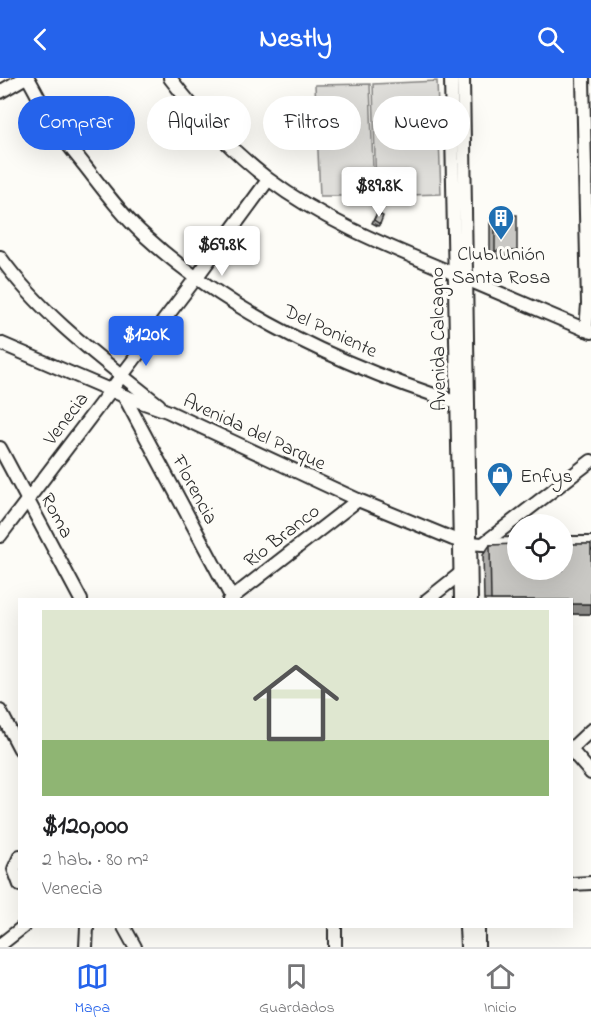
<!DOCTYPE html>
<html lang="es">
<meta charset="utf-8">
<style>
:root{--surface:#fff;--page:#f6f6f6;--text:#202124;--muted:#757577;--line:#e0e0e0;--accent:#2563eb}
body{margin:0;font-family:"Indie Flower",sans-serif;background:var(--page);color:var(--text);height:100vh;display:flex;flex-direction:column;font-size:22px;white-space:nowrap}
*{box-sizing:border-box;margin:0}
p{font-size:20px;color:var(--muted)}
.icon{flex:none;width:33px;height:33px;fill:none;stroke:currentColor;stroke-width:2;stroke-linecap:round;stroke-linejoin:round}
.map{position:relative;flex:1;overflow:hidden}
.panel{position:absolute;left:18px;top:520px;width:555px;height:330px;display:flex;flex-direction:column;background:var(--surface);border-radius:0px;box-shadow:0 6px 24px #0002}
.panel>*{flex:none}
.guide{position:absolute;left:18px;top:18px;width:555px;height:54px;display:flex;gap:12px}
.fabs{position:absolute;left:507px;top:436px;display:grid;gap:12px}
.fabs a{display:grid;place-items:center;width:66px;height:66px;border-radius:50%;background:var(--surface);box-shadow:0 6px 24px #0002;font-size:30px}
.price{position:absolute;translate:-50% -51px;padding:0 14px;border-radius:6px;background:#fff;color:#222;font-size:20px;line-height:39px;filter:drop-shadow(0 2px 3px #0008)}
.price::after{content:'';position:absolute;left:50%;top:36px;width:18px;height:14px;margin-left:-9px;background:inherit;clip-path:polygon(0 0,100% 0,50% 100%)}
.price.selected{background:var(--accent);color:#fff}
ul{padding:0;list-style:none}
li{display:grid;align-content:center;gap:12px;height:318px;padding:0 24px}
li span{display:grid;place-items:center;height:186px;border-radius:0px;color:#555}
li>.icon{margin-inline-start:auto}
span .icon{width:108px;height:108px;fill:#fffc;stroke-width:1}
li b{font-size:26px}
.pill{padding:0 21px;border-radius:27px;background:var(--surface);box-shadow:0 6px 24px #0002;font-size:21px;line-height:54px}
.pill.selected{background:var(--accent);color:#fff}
header{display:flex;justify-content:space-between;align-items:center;height:78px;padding:0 24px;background:var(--accent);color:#fff;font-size:27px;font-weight:800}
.tabs{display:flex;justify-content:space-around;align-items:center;height:84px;border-top:2px solid var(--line);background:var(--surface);font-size:16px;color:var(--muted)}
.tabs a{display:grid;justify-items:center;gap:3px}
.tabs .selected{color:var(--accent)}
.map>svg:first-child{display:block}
.green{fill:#dfdeda;stroke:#858482;stroke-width:1.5}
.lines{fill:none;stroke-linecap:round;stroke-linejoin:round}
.minor-casing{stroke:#2b2b2b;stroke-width:16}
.minor{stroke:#fdfcf7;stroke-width:12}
.wall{fill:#adaca9;stroke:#2b2b2b;stroke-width:1.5}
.shaded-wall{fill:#8d8c89;stroke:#2b2b2b;stroke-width:1.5}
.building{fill:#c9c8c4;stroke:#2b2b2b;stroke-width:1.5}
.labels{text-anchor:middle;stroke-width:6;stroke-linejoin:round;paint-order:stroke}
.poi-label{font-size:20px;fill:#2b2b2b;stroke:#fdfcf7}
.street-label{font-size:20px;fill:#2b2b2b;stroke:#fdfcf7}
</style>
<header><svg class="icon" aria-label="back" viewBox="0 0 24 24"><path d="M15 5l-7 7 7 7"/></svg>Nestly<svg class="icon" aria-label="search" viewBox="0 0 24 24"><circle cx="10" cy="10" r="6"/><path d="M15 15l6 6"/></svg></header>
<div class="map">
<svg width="591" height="869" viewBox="0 0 591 869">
<rect width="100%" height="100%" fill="#fdfcf7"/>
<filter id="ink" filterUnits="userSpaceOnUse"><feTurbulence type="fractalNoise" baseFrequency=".0167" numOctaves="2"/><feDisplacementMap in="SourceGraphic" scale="12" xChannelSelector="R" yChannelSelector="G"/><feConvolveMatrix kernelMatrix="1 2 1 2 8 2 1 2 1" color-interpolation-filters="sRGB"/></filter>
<g filter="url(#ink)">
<!-- green -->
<g class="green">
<path d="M 437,3 L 441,116 L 376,118 L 373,6 Z"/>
<path d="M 370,6 L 374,118 L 320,118 L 315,7 Z"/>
</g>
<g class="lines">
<!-- minor casing -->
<g class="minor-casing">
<g id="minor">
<path d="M 28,0 C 38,17 46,35 57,52 C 65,64 76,76 85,88 C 103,111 122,137 144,157 C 234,240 352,292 468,328"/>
<path d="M 170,0 C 199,38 230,72 268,101 C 325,144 392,170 457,197 C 502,216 547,235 591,254"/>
<path d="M 451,0 L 461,522"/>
<path d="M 463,0 L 471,522"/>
<path d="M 583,0 L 588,226 L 586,252"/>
<path d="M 0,14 L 24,0"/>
<path d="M 0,179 C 41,237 104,283 159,327"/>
<path d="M 0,265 L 124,318 L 167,333 L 358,422 L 453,461 C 473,468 497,466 518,466"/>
<path d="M 124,318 L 233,522"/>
<path d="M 0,370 L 81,522"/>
<path d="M 0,458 L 196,200 L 268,102"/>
<path d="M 562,465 L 591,465"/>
<path d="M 483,466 L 591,383"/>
<path d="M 229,522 L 358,422"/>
<path d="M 427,522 L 461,495"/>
<path d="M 0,633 L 20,671"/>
<path d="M 572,670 L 591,652"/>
<path d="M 572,673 L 591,695"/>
<path d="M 20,778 L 14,791 L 20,807"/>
<path d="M 572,806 L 591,805"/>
<path d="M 124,849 L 135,869"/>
<path d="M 335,849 L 335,869"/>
<path d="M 466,849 L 467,869"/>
<path d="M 478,849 L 478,869"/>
<path d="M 0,867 L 23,849"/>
<path d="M 86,869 L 87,849"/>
</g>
</g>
<!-- minor -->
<use href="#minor" class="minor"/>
</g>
<!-- wall -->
<g class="wall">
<path d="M 377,135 L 380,146 L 378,148 L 372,145 Z"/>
<path d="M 495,137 L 517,173 L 512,180 L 490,180 L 490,145 Z"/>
<path d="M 591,466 L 591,536 L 572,536 L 572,522 L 484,522 L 483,477 L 490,467 Z"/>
</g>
<!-- shaded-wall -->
<g class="shaded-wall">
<path d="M 495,173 L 517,173 L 512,180 L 490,180 Z"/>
<rect x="572" y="526" width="19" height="10"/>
</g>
<!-- building -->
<g class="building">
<path d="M 377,135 L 383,138 L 380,146 L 374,142 Z"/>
<rect x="495" y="137" width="22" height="36"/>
<path d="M 518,466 L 518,492 L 562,492 L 562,466 L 591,466 L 591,526 L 572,526 L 572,522 L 491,522 L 490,467 Z"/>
</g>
</g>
<!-- icons -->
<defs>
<g id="building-pin" transform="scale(1.35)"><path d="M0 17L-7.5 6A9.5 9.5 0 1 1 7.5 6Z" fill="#1f6fb2" stroke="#fdfcf7"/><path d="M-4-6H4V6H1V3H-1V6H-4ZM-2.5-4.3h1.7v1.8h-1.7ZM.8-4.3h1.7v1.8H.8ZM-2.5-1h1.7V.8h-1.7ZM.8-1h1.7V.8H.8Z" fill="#fff"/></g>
<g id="shop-pin" transform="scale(1.35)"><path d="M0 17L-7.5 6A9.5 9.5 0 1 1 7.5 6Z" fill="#1f6fb2" stroke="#fdfcf7"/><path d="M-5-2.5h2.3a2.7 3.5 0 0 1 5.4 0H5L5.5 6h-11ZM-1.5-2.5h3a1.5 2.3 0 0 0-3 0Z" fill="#fff"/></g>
</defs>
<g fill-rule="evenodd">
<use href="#building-pin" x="501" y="140"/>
<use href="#shop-pin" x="500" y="397"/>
</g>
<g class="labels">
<!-- poi labels -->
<g class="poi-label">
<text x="501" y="182">Club Unión<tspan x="501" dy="23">Santa Rosa</tspan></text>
<text x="520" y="404" text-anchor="start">Enfys</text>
</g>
<!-- street labels -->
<g class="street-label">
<text transform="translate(331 252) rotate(25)" y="7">Del Poniente</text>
<text transform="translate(437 261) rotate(-91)" y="7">Avenida Calcagno</text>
<text transform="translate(65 340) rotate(-53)" y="7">Venecia</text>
<text transform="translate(255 353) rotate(25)" y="7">Avenida del Parque</text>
<text transform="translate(196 411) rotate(62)" y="7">Florencia</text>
<text transform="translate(58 437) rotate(62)" y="7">Roma</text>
<text transform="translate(281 457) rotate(-38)" y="7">Río Branco</text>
</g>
</g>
</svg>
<div class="fabs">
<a><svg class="icon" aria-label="locate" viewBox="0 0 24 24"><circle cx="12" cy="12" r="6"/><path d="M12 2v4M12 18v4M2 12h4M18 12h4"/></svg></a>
</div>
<b class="price" style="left:379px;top:140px">$89.8K</b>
<b class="price" style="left:222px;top:199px">$69.8K</b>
<b class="price selected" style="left:146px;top:289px">$120K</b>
<div class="guide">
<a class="pill selected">Comprar</a>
<a class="pill">Alquilar</a>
<a class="pill">Filtros</a>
<a class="pill">Nuevo</a>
</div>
<section class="panel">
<ul>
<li><span style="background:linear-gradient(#dfe7d0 70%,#8fb573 0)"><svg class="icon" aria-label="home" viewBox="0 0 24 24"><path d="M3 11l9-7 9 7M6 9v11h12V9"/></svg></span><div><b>$120,000</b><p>2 hab. · 80 m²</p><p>Venecia</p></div></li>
</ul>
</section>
</div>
<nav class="tabs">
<a class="selected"><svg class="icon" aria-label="map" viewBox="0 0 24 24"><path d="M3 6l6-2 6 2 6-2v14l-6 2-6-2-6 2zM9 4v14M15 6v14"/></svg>Mapa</a>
<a><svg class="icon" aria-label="saved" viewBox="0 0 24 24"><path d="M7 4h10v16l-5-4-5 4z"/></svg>Guardados</a>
<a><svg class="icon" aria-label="home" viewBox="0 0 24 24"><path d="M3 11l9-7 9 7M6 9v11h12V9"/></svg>Inicio</a>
</nav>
